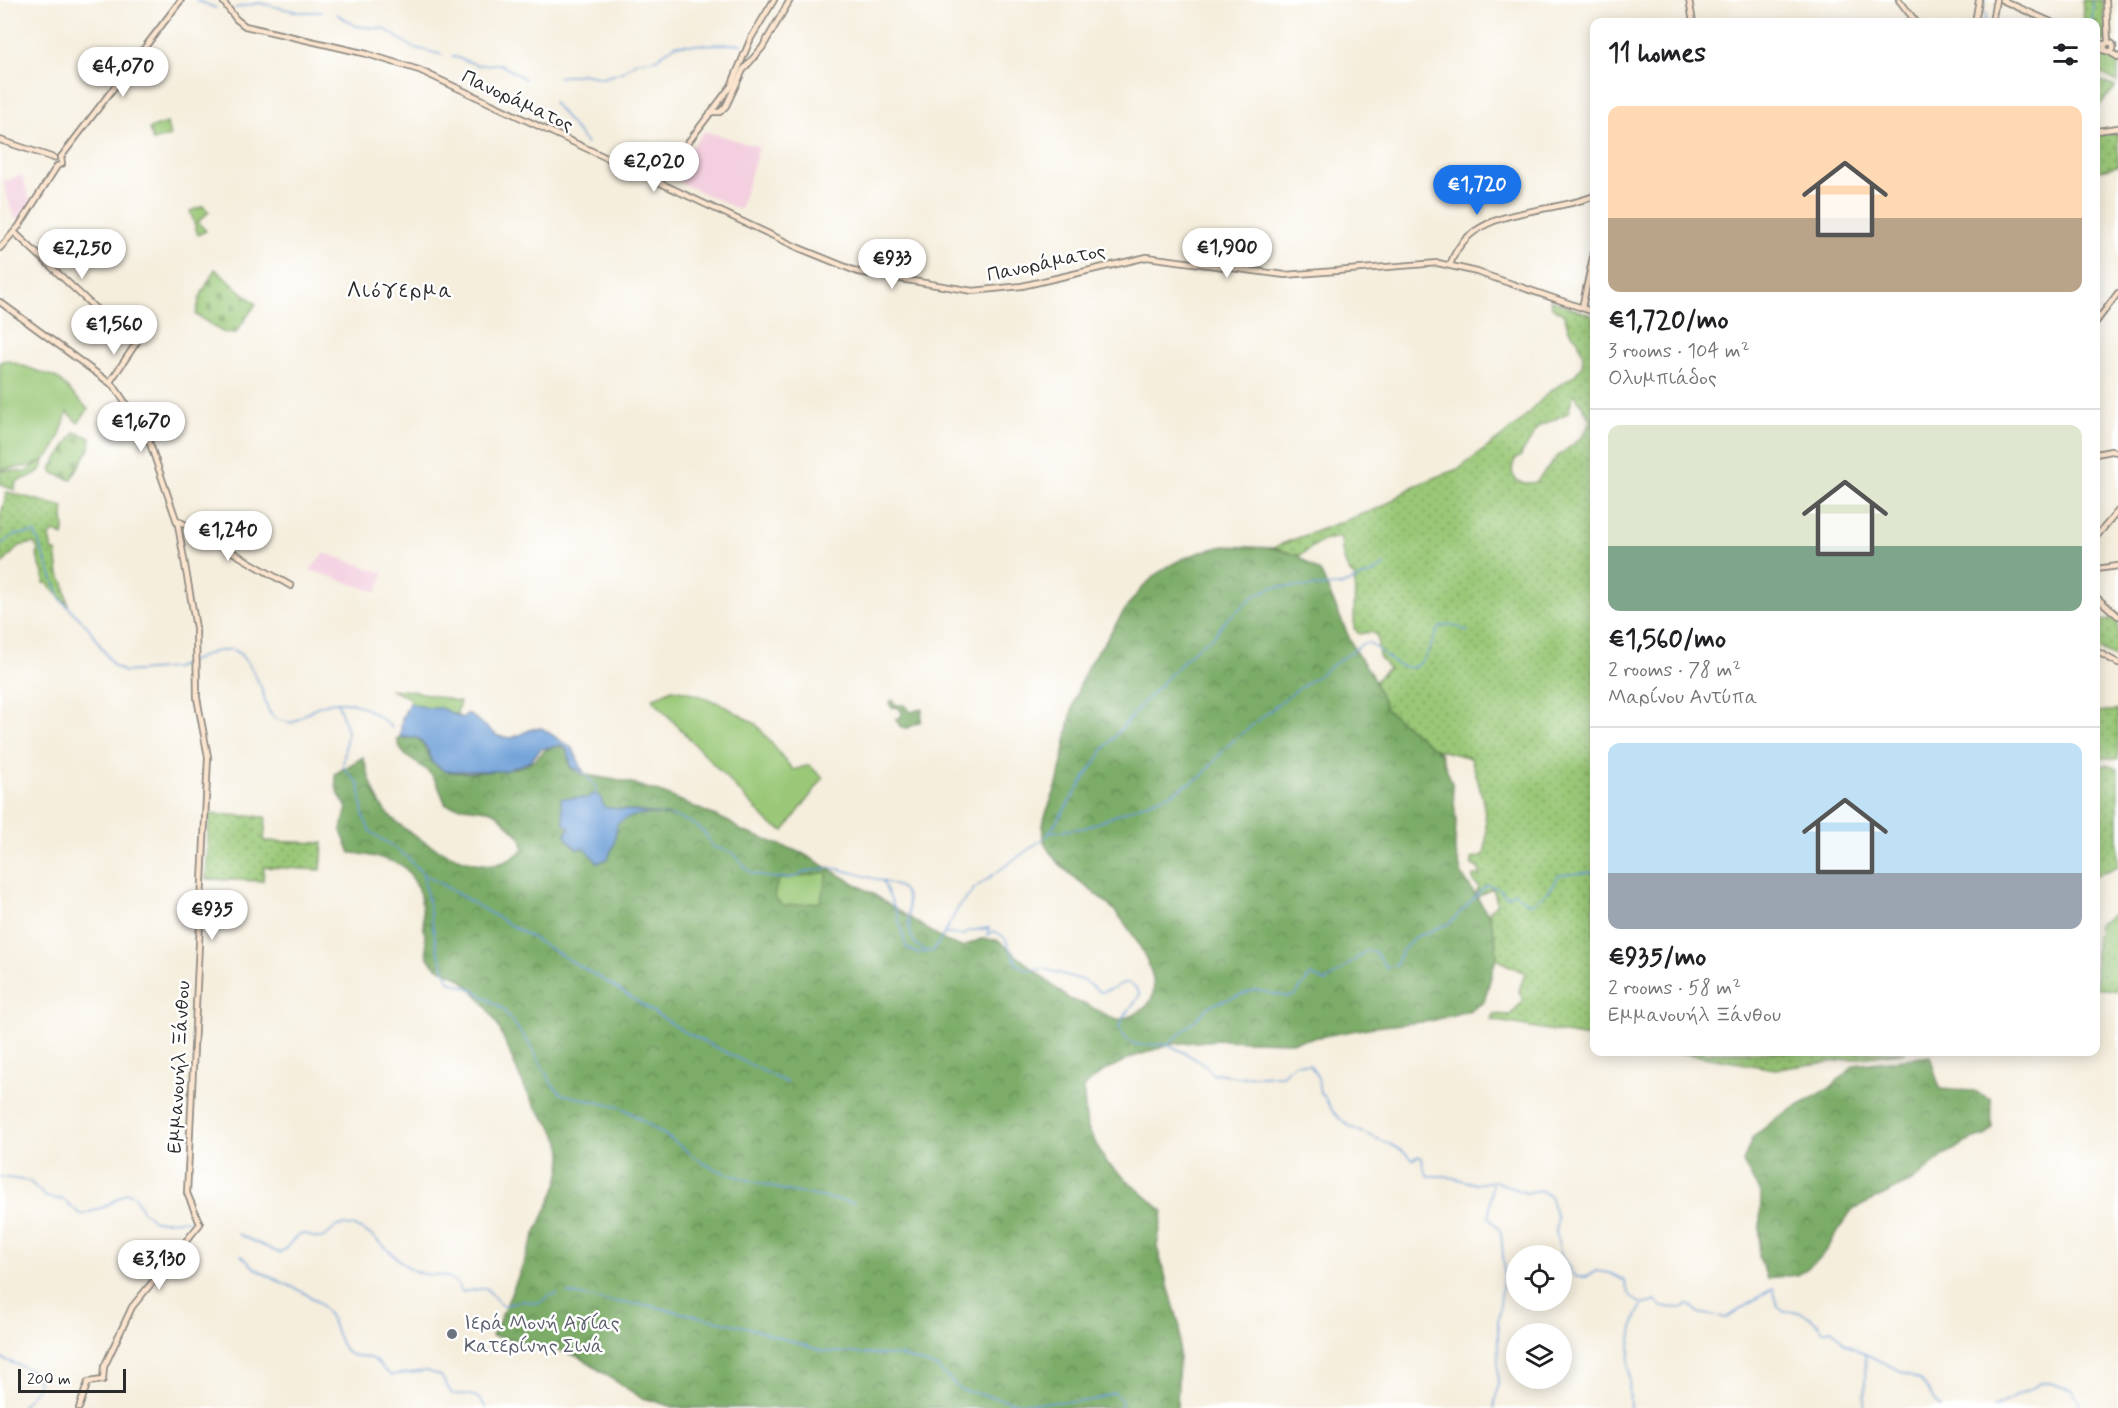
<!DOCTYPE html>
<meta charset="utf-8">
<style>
:root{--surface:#fff;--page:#f2f2f2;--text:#202124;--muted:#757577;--line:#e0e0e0;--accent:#1a73e8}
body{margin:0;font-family:Mynerve,sans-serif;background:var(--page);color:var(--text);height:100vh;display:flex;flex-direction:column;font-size:22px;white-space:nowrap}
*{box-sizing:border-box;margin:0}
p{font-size:20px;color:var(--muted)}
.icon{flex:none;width:33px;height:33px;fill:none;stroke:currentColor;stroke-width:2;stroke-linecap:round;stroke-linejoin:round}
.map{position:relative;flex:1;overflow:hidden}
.sheet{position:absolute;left:1590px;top:18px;width:510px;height:1038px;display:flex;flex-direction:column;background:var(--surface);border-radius:12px;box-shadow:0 3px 15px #0003}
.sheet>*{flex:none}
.fabs{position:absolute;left:1506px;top:1245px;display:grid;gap:12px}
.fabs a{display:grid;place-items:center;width:66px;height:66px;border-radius:50%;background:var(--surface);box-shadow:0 3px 15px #0003;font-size:30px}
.scale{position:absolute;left:18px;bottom:15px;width:108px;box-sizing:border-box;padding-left:6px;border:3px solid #2b2b2b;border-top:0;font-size:16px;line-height:21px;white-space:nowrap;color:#2b2b2b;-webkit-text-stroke:4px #fff;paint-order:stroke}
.price{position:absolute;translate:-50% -51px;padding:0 14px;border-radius:21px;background:#fff;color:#222;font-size:20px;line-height:39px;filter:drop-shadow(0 2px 3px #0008)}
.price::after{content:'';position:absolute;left:50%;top:36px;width:18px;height:14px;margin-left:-9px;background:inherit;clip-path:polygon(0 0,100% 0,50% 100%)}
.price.selected{background:var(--accent);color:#fff}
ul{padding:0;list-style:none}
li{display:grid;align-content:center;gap:12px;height:318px;padding:0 18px}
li+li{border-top:2px solid var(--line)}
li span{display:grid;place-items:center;height:186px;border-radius:12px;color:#555}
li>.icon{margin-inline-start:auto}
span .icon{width:108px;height:108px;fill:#fffc;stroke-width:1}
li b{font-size:26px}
h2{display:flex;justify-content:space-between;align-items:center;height:72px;padding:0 18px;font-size:26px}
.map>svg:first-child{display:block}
.built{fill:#f3cfdf}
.grass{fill:url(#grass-dots);stroke:#627a51;stroke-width:1.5;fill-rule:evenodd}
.forest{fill:url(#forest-crowns);stroke:#536c4a;stroke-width:1.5}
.cemetery{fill:url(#cemetery-stones);stroke:#627a51;stroke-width:1.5}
.park{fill:#9ac877;stroke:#627a51;stroke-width:1.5}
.water{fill:#6b9dd6;stroke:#4b6480;stroke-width:1.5}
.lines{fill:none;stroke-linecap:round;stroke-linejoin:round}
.stream{stroke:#6b9dd6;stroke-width:1.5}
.secondary-casing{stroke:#908c84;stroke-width:8}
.secondary{stroke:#fce5cf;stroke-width:4.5}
.worship-dot{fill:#6b7280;stroke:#fff;stroke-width:2}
.labels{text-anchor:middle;stroke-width:5;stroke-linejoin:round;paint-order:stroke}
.street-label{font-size:20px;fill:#2b2b2b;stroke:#fff}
.worship-label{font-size:20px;fill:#5b616d;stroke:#fff;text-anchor:start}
.neighbourhood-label{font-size:21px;letter-spacing:1.5px;fill:#2b2b2b;stroke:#fff}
</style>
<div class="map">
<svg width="2118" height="1408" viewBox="0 0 2118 1408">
<defs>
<pattern id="grass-dots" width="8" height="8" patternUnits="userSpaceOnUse" patternTransform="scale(1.5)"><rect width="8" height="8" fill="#9ac877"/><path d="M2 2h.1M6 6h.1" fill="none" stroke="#7ea362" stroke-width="1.8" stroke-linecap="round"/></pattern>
<pattern id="forest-crowns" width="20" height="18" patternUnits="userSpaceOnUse" patternTransform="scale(1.5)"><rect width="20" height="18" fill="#7bac68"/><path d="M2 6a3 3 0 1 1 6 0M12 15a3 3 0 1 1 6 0" fill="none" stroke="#658c56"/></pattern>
<pattern id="cemetery-stones" width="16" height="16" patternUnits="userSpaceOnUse" patternTransform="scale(1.5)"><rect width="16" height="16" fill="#9ac877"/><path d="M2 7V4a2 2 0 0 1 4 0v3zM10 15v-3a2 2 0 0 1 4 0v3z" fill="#7ea362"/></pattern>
</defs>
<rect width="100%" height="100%" fill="#fff"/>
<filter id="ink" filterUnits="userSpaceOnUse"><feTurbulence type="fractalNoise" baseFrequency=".0167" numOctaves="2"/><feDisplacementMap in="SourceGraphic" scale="12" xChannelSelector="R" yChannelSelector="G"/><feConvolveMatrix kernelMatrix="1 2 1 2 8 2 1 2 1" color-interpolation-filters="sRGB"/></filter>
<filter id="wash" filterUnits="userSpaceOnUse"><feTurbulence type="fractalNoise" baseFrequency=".008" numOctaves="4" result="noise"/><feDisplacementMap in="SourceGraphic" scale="24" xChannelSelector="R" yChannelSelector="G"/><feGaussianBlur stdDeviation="1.35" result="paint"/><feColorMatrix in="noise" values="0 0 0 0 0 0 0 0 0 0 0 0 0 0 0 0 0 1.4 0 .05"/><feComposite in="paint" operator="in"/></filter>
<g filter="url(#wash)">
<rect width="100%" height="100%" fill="#f5eedd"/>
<!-- built -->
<g class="built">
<path d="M 704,131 L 759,147 L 740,210 L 671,178 L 671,174 Z"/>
<path d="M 22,175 L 31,202 L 21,217 L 14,219 L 3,182 Z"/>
<path d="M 324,553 L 384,573 L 377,592 L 310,570 Z"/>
</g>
<!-- grass -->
<g class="grass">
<path d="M 2082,0 L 2103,0 L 2106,39 L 2102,43 L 2096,42 L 2096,22 L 2084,22 Z"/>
<path d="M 2096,79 L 2116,87 L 2096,109 Z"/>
<path d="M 2118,131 L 2118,166 L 2096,171 L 2096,134 Z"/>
<path d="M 1550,300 L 1594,316 L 1594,1038 L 1491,1020 L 1493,1014 L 1510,1015 L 1523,1001 L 1519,991 L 1525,973 L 1493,958 C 1485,933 1476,923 1497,903 L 1493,888 L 1474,899 L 1479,887 L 1473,882 L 1473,876 L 1481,875 L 1478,868 L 1472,865 L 1471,859 L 1484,856 C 1491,823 1481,790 1471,758 L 1395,739 L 1378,697 L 1375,681 L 1388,668 L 1379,656 L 1377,636 L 1371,632 L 1359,634 L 1354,628 L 1355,578 C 1343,567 1342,552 1341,538 C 1314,537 1307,557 1288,560 C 1278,561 1265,559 1255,559 L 1279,545 L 1382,507 L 1414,486 L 1460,468 L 1518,424 L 1550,391 L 1574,376 L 1582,366 L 1583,356 L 1578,340 L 1569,330 L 1564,315 L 1552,307 ZM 1574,393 L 1592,421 L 1581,438 L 1557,457 L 1536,482 C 1518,486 1507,478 1515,459 L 1520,457 L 1538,427 L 1568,413 Z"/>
<path d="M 44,458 C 45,474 28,477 16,482 L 15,490 L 0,485 L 0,470 L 26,472 Z"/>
<path d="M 7,492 L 64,507 C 61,517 66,525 63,536 L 55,532 L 49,536 L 52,551 L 56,551 L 59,575 L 64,583 L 68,605 L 47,583 L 44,583 C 46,571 34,561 38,549 L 34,543 L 19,546 L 0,566 L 0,518 Z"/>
<path d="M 2113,618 L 2118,619 L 2118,659 L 2096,647 L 2096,623 Z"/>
<path d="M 2118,710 L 2118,759 L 2096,757 L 2096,712 Z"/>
<path d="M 2106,765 L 2118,769 L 2118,866 L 2096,876 L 2096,766 Z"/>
<path d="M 209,814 L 266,817 L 264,841 L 323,843 L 321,870 L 264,867 L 263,881 L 206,879 Z"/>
<path d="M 2118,911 L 2118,991 L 2096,987 L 2096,935 L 2099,934 L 2097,926 Z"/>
<path d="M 1675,1052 L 1906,1052 L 1775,1069 Z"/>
</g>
<!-- forest -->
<g class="forest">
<path d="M 1225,546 L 1274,548 L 1297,555 L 1321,573 L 1355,651 L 1370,672 L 1387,710 L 1441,754 L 1452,783 L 1456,820 L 1455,849 L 1462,875 L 1490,917 L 1495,936 L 1497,955 L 1484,1002 L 1471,1010 L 1431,1021 L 1374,1027 L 1291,1042 L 1218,1040 L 1172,1044 L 1130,1058 L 1104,1071 L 1083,1088 L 1087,1127 L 1106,1162 L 1163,1211 L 1157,1247 L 1180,1327 L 1177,1408 L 677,1408 L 640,1397 L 579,1357 L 556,1349 L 492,1336 C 509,1302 522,1267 536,1232 C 547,1205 562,1185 562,1155 C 562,1131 541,1118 530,1098 C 506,1054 504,1017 463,981 C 453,972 436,971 429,959 C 425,953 427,949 426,943 C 420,911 427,894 405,868 C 399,861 360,853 350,853 L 341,831 L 347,808 L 337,791 L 335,774 L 363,757 C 369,774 374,798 386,812 C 409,837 471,874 504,862 C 511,860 518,853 524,850 L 521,838 L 496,813 L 488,810 L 446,805 C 442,796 439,786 434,778 C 422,761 400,761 397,738 L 418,738 C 427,749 430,763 443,770 C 455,776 518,771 530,763 C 544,754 541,748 561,746 L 567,751 L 570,767 L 580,774 L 628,782 L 665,794 L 729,822 L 742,831 L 802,853 L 873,894 L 945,941 L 962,947 L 981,939 L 998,940 L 1069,999 L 1087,1005 L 1117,1020 C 1128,1017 1142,1013 1149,1003 C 1167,978 1127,922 1108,904 C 1089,887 1048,863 1043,837 C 1040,818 1054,798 1058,781 C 1067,744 1069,705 1086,670 C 1090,660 1099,650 1106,640 C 1139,585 1159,559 1225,546 Z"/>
<path d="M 892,700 L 895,705 L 904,705 L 910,712 L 922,709 L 921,721 L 908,728 L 901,727 L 895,719 L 901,717 L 902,712 L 897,707 L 892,708 L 889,703 Z"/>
<path d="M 1930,1056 L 1940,1089 L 1974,1091 L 1991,1099 L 1992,1128 L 1985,1136 L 1971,1140 L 1946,1154 L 1915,1179 L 1851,1211 L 1820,1259 L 1798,1275 L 1767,1278 L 1759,1257 L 1761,1195 L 1743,1163 L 1752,1138 L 1778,1117 L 1830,1088 L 1854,1065 Z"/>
</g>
<!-- cemetery -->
<g class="cemetery">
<path d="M 215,269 L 256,304 L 235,334 L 222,332 L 196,315 L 200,297 Z"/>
<path d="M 75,432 L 91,438 L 90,448 L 71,480 L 53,473 L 51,468 Z"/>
</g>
<!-- park -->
<g class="park">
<path d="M 2096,49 L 2118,59 L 2118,83 L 2098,71 Z"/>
<path d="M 167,123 L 170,136 L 153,141 L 149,129 Z"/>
<path d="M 203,206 L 209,212 L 198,222 L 206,231 L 198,235 L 190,211 Z"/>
<path d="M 6,360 L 57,378 L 88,409 L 78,423 L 67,412 C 54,458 50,467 0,469 L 0,362 Z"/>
<path d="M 389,689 L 414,691 L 460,702 L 456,717 C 438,706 426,711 409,703 L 410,698 Z"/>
<path d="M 672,689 L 689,692 L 721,704 L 756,724 L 793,770 L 809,765 L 823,778 L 784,831 L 770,824 L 652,699 Z"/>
<path d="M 828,872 L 820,902 L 783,906 L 774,897 L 778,880 Z"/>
</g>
<!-- water -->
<g class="water">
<path d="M 409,703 L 428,708 L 441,708 L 462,718 L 468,713 L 498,736 L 512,738 L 532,729 L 542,728 L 573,749 L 584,773 L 571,767 L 568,751 L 561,745 L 541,749 L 529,762 L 504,771 L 445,771 L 432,762 L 427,748 L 418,738 L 400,737 L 402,719 Z"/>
<path d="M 591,794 L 600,796 L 604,807 L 671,816 C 652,813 632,812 617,824 L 614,844 L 608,858 L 598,863 L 585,848 L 577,849 L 567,839 L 565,833 L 570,828 L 564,824 L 561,798 L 589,798 Z"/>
</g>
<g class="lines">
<!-- stream -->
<g class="stream">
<path d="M 196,0 L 216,8"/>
<path d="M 235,8 L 259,3 L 299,12 L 322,12"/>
<path d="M 337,14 L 356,26 L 385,29 L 412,47 L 443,55"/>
<path d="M 1982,22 L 1987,18 L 1982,10 L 1986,0"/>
<path d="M 2092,22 L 2093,0"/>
<path d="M 452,56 L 478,65 L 500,64 L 525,79"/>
<path d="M 558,77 L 582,74 L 603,78 L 622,72 L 636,62 L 656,59 L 675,45 L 743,44"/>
<path d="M 553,102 L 587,144"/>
<path d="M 0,545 L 14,535 L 35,533 L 61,600 L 88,627 L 113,665 L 124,672 L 175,668 L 213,652 L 231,649 L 240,654 L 250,666 L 261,687 L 268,710 L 275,719 L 292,723 C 301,718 310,709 320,706 C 348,694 372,709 392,728"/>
<path d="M 338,703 L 347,731 L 343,767 L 359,784 L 363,815 L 370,831 L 407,857 L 423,874 L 437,949 L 449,981 L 474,990 L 503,1009 L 531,1046 L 552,1084 L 562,1094 L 623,1108 L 671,1139 L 703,1163 L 725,1173 L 783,1190 L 854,1203"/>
<path d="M 583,772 L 596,787 L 595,795"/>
<path d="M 671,816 C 684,819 699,825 707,836 C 709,840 710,845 714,847 C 721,850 730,849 735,855 C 742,862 745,871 755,874 C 766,878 783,879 795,877 C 802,876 797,875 803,873 C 807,871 825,868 830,868 C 836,867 891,883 899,887 C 920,896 894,939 928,952"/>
<path d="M 1050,832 L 1084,828 L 1172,793 L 1201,777 L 1226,747 L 1283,700 L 1364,643 L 1369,643 C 1378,649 1386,657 1395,663 C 1421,680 1431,647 1438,629 C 1449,621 1457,626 1468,632"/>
<path d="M 424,874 L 610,984 L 683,1031 L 787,1083"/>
<path d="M 883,882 L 898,916 L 906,947 L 916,953 L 933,951 L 944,934 L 964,935 L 968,931 L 989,928 L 987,935 L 995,931 L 1005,938 L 1017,964 L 1027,970 L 1045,969 L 1085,981 L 1100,992 C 1118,991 1128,970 1140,995 L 1124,1016 L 1119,1027 C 1132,1058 1150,1037 1175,1048 C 1185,1053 1196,1059 1205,1065 C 1210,1069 1209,1072 1214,1075 L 1218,1073 L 1237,1077 L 1282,1075 L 1295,1063 L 1310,1065 L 1318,1078 L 1320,1094 L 1324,1096 C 1342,1139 1385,1132 1413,1160 L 1418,1156 L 1422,1158 L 1423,1167 L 1428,1176 L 1446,1176 L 1476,1184 L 1495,1181 L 1526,1193 L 1540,1190 L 1550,1196 L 1557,1218 L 1556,1232 L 1561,1256"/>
<path d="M 944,934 L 958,908 L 975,888 L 1047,836 L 1104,749 L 1142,704 L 1194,650 L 1214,636 L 1225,621 L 1254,596 L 1273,587 L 1339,586 L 1371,574 L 1385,565"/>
<path d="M 1168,1045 L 1211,1005 L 1255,990 L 1289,997 L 1295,995 L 1311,975 L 1326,982 L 1367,950 L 1375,952 L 1386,967 L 1395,966 L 1402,951 L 1415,937 L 1450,923 L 1487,885 L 1499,889 L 1506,896 L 1515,893 L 1525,901 L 1532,903 L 1548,892 L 1559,875 L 1594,872"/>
<path d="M 0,1177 L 29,1181 L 46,1197 L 64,1200 L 81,1215 L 104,1207 L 127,1193 L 134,1195 L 142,1210 L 154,1221 L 196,1220"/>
<path d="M 1492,1184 L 1489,1217 L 1501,1232 L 1504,1268 L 1498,1322 L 1498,1386 L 1494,1408"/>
<path d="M 238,1234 L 279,1253 C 288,1249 290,1241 298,1236 C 307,1230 312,1240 321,1238 C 327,1237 332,1230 337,1226 C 367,1219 388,1255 411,1269 C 431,1282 450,1265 462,1292 L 486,1288 L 502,1306 L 522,1301 L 539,1303 L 550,1295 L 558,1294"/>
<path d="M 241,1255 C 264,1282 295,1282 320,1304 C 334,1317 335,1334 344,1349 C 350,1358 361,1355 370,1358 C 378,1360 383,1371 391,1375 L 427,1371 L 441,1376 L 452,1394 C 467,1395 478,1392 486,1408"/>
<path d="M 1562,1257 L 1575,1277 L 1586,1277 L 1596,1271 L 1610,1273 L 1625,1281 C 1627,1297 1640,1309 1656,1301 L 1661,1307 L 1683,1308 L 1686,1304 L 1694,1308 L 1698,1313 L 1727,1318 L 1773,1288 L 1778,1307 L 1784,1312 C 1798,1308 1816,1318 1823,1331 L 1832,1329 L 1845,1344 L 1921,1381 L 1941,1408"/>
<path d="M 567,1293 L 612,1302 L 646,1305 L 746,1327 L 822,1351 L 901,1356 L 936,1367 L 961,1390 L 1019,1403 L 1092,1401 L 1114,1392 L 1122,1401 L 1121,1408"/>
<path d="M 0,1358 L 31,1370 L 38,1381 L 37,1388 L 20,1408"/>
<path d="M 1630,1408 C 1629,1382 1626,1327 1642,1306"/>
<path d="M 1864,1408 L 1866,1355"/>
<path d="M 1993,1408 L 2041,1383 L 2050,1383 L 2072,1390 L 2079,1401 L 2079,1408"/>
</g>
</g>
</g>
<g filter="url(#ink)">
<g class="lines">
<!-- secondary casing -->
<g class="secondary-casing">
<g id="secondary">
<path d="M 222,0 L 236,19 L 245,26 L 367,54 L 419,70 L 799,248 L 858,272 L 973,291 L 1022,286 L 1147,257 L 1285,275 L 1438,263 L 1477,272 L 1594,312"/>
<path d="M 1689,0 L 1693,22"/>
<path d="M 1899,0 L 1916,22"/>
<path d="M 2002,0 L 2051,22"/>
<path d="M 2106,0 L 2108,42"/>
<path d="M 1975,22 L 1979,0"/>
<path d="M 1992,22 L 1996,0"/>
<circle cx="2109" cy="47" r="4.5"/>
<path d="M 2096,44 L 2105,44"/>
<path d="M 2096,48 L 2106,51"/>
<path d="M 2108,51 L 2118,57"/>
<path d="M 712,112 L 720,112 L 726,106 L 743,70 L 762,48 L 790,0"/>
<path d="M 2096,131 L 2118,128"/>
<path d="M 0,140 L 54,158"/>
<path d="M 61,157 L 181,0"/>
<path d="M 658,182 L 731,86 L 751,38 L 774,0"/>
<path d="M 14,232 L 94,307 L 137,342 L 110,382"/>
<path d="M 0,248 L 19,226 L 57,166 L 62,164 L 61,157"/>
<path d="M 1450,265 C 1470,205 1546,216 1594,196"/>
<path d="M 0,302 L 114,386 L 147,435 L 178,525 L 196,628 L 197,698 L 208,757 L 187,1193 L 200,1224 L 132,1307 L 104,1367 L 103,1380 L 88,1382 L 79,1408"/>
<path d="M 1582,308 L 1594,252"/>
<path d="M 2096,322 L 2118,293"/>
<path d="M 2096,454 L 2111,451 L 2118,452"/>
<path d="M 177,520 L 291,586"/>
<path d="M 2096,537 L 2118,511"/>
<path d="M 2096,569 L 2118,566"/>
<path d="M 2096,597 L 2118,616"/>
<path d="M 2096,651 L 2118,663"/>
</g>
</g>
<!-- secondary -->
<use href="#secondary" class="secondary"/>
</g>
</g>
<!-- markers -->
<circle class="worship-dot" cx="452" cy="1334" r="6"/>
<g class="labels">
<!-- street labels -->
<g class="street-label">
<text transform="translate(518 100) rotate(25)" y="7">Πανοράματος</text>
<text transform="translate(1046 262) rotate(-12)" y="7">Πανοράματος</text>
<text transform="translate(178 1067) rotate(-87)" y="7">Εμμανουήλ Ξάνθου</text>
</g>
<!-- worship labels -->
<g class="worship-label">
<text x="464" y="1329">Ιερά Μονή Αγίας<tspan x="464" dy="23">Κατερίνης Σινά</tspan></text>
</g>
<!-- neighbourhood labels -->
<g class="neighbourhood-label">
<text x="400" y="297">Λιόγερμα</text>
</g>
</g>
</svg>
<div class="fabs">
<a><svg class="icon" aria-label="locate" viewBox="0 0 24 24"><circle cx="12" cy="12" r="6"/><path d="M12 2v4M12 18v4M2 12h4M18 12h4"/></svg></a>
<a><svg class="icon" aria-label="layers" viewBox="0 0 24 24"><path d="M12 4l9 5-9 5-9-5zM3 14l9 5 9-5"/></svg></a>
</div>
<div class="scale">200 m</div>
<b class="price" style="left:123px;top:98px">€4,070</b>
<b class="price" style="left:654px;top:193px">€2,020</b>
<b class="price selected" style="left:1477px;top:216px">€1,720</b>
<b class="price" style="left:1227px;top:279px">€1,900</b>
<b class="price" style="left:82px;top:280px">€2,250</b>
<b class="price" style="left:892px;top:290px">€933</b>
<b class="price" style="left:114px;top:356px">€1,560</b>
<b class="price" style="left:141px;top:453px">€1,670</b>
<b class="price" style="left:228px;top:562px">€1,240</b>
<b class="price" style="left:212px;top:941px">€935</b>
<b class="price" style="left:159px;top:1291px">€3,130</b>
<section class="sheet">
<h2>11 homes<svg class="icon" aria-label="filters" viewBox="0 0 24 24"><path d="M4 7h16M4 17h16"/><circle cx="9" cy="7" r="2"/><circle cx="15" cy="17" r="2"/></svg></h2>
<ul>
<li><span style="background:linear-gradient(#ffd9b3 60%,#b9a48a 0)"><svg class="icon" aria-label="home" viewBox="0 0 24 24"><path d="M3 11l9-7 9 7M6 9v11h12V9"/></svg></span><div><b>€1,720/mo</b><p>3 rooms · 104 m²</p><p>Ολυμπιάδος</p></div></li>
<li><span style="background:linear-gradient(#dfe7d0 65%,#7fa58c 0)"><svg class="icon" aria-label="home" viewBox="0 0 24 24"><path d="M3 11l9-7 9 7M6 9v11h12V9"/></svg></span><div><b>€1,560/mo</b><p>2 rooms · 78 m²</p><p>Μαρίνου Αντύπα</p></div></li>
<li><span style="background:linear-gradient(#bfe0f5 70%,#9aa5b1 0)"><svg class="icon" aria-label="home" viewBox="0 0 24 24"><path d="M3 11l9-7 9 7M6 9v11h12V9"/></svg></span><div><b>€935/mo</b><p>2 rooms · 58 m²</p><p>Εμμανουήλ Ξάνθου</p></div></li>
</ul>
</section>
</div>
